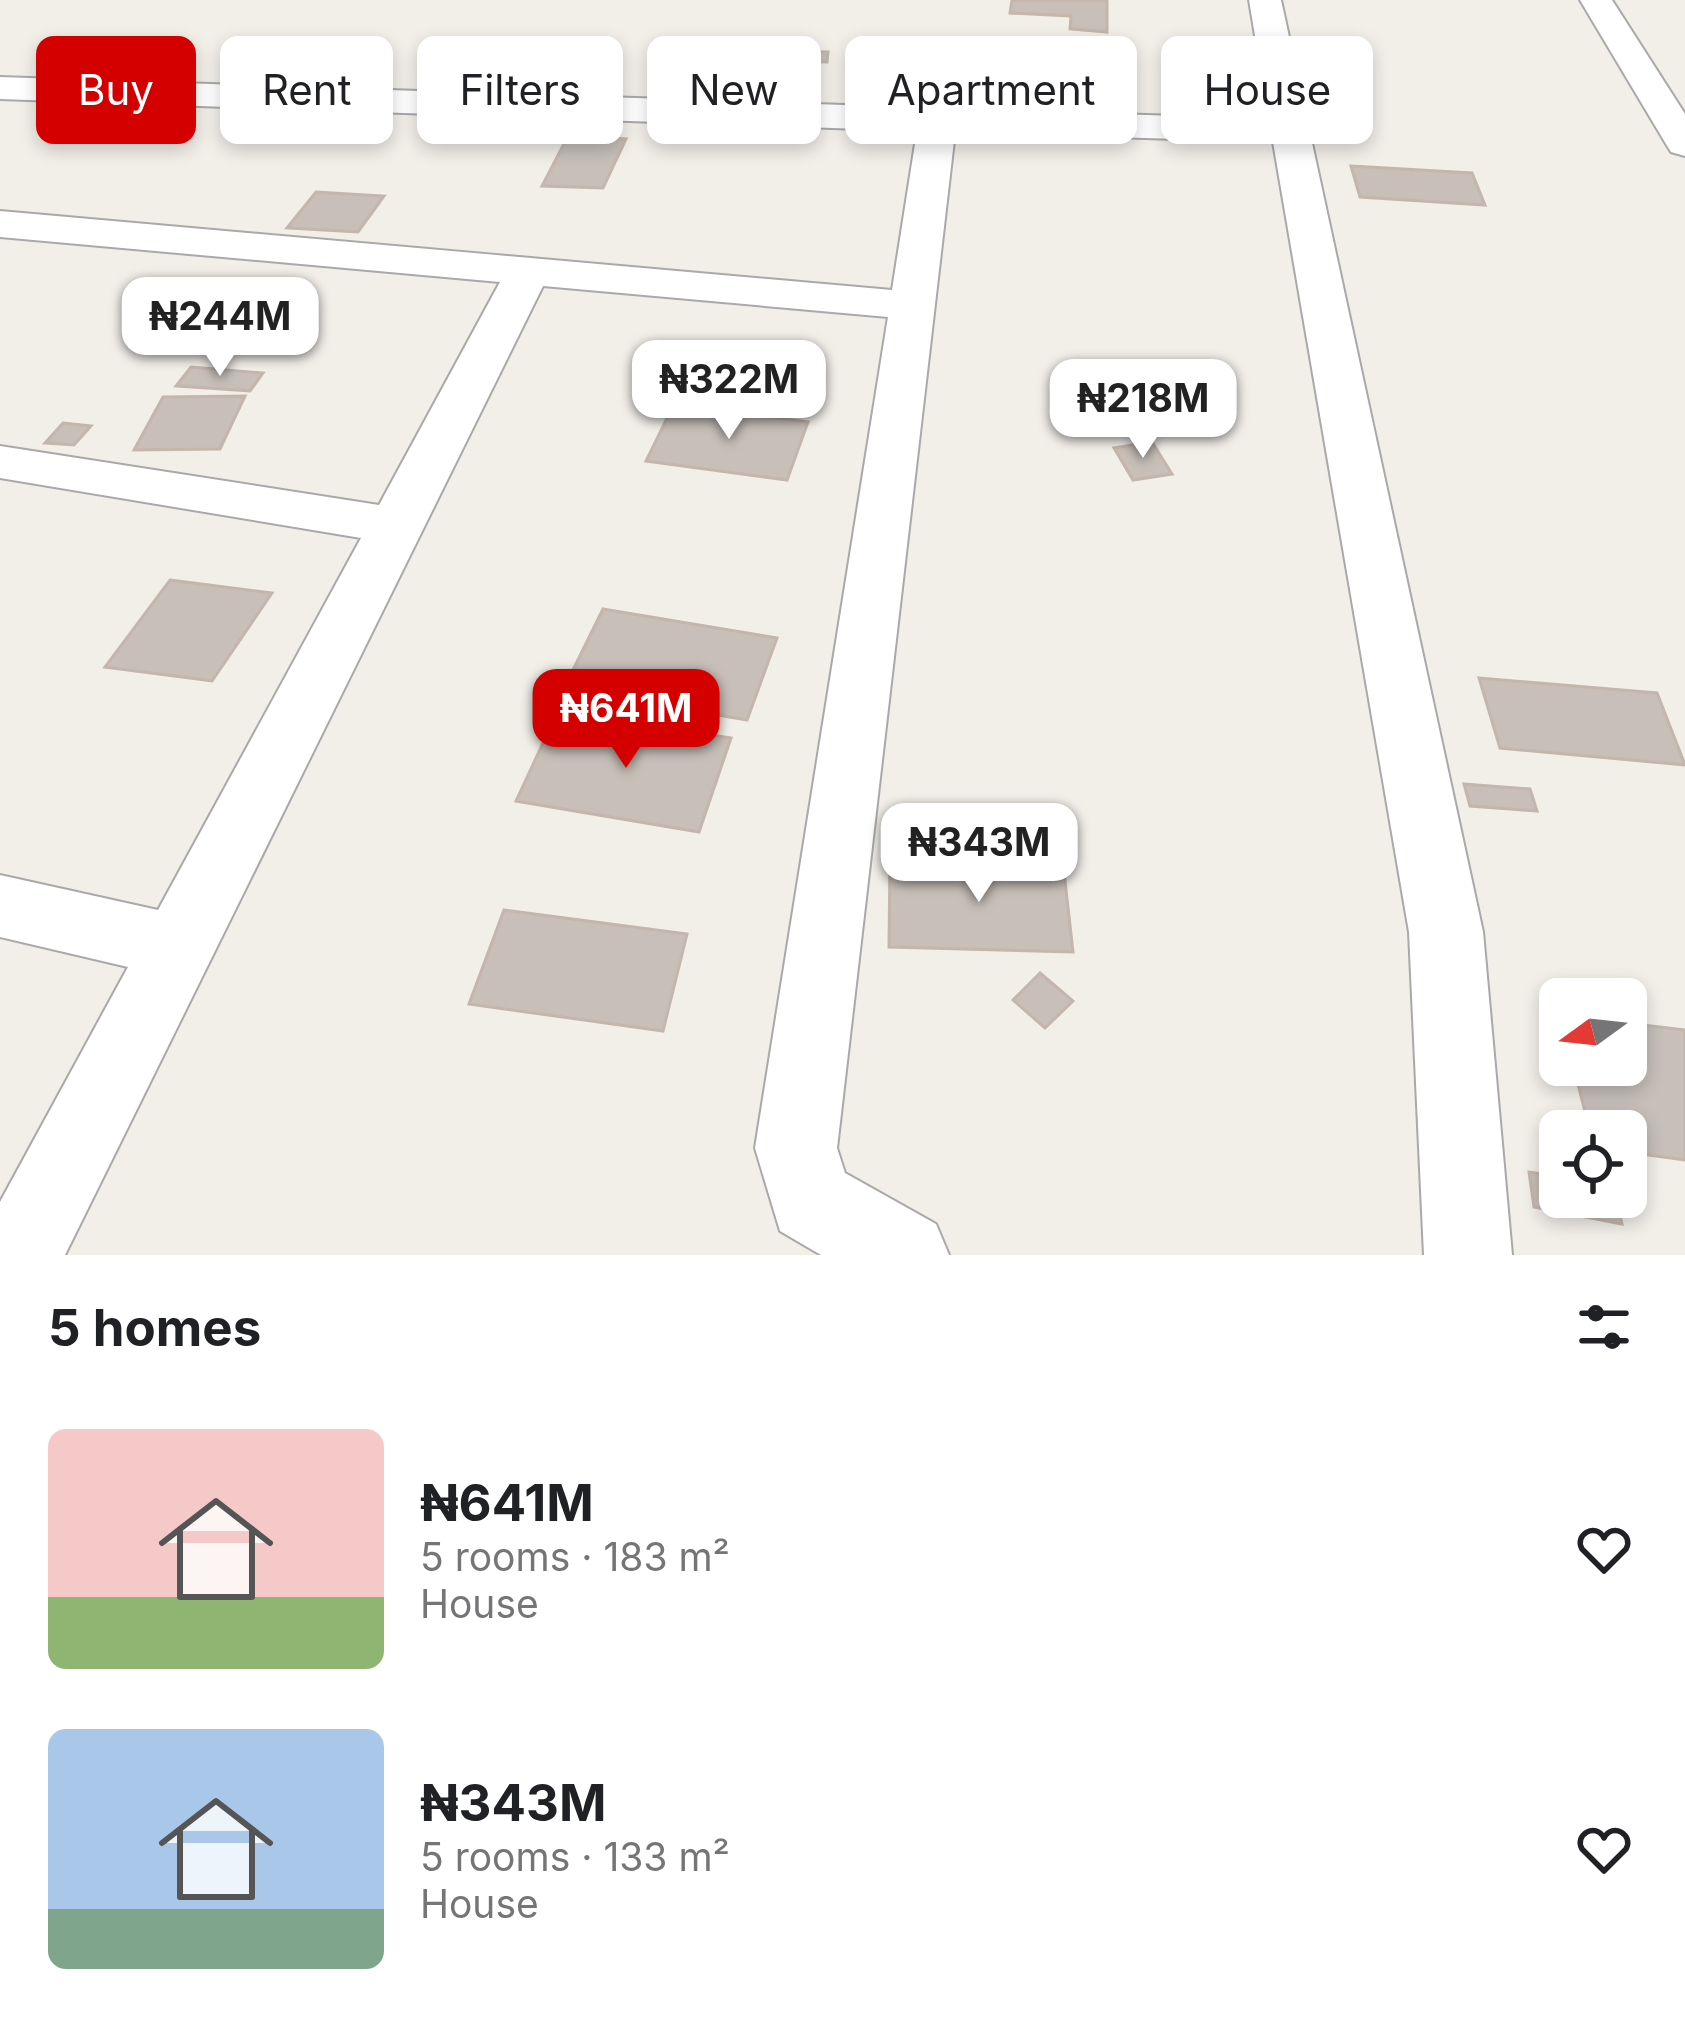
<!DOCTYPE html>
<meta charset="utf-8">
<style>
:root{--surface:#fff;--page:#f6f6f6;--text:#202124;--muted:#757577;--accent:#d40000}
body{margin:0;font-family:Inter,sans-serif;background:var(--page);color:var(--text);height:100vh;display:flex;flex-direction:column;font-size:45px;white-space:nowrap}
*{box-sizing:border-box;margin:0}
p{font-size:39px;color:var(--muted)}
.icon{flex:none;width:66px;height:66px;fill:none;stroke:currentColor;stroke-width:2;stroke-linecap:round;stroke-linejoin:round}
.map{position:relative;height:1255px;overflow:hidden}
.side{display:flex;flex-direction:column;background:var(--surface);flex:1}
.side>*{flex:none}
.guide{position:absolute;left:36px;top:36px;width:1614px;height:108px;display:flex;gap:24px}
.needle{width:78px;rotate:255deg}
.controls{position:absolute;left:1539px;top:978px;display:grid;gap:24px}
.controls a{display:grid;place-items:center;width:108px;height:108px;border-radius:18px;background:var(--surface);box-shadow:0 6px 18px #0003;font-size:60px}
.price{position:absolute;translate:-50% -102px;padding:0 27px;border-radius:24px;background:#fff;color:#222;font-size:39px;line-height:78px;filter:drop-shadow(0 3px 6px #0008)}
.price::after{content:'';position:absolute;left:50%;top:72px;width:36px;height:27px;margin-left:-18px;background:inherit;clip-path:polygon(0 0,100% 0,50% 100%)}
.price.selected{background:var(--accent);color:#fff}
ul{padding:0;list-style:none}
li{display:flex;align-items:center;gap:36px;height:300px;padding:0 48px}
li span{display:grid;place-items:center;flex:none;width:336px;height:240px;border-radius:18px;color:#555}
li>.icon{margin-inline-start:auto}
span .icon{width:144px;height:144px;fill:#fffc;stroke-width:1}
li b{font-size:51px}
h2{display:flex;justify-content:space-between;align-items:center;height:144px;padding:0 48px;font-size:51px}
.pill{padding:0 42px;border-radius:18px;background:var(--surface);box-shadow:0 6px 18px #0003;font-size:42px;line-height:108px}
.pill.selected{background:var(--accent);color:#fff}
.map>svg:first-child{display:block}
.building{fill:#c7bfb8;stroke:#c4b6ab;stroke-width:3}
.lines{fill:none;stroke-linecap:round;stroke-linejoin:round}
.minor-casing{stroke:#a9a9a9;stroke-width:4}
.minor{fill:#fff;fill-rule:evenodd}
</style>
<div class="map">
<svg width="1685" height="1255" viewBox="0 0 1685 1255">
<rect width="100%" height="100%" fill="#f2efe9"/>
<!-- building -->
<g class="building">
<path d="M 1012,0 L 1107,0 L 1107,32 L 1070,29 L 1071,16 L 1010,13 Z"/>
<path d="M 775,51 L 828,52 L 827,62 L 774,61 Z"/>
<path d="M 724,56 L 733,78 L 686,83 L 678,60 Z"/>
<path d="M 759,66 L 817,66 L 816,87 L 757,87 Z"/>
<path d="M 1094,77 L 1112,105 L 1055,108 L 1039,81 Z"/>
<path d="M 568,136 L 626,139 L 603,188 L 542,186 Z"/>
<path d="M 1351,166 L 1472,173 L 1485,205 L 1360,197 Z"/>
<path d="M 316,192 L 384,196 L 358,232 L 287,228 Z"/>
<path d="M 191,367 L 263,373 L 250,391 L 176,386 Z"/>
<path d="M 245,396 L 220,449 L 134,450 L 163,397 Z"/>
<path d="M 674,404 L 808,422 L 787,480 L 646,461 Z"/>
<path d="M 63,423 L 91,426 L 74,445 L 45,443 Z"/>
<path d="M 1152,442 L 1172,474 L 1133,480 L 1114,448 Z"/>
<path d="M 170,580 L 272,593 L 212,681 L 105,667 Z"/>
<path d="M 603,609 L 777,638 L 747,720 L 564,688 Z"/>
<path d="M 1479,678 L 1657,693 L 1685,765 L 1500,748 Z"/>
<path d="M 558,711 L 731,738 L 699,832 L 516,801 Z"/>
<path d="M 1464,784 L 1530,789 L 1537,811 L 1470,806 Z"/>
<path d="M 890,858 L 1063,863 L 1073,952 L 889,947 Z"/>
<path d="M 504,910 L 687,934 L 663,1031 L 469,1004 Z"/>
<path d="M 1040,973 L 1073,1001 L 1045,1028 L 1013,1000 Z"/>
<path d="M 1626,1023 L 1685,1030 L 1685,1160 L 1626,1152 L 1626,1131 L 1590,1131 L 1573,1065 L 1626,1065 Z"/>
<path d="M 1529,1172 L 1560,1177 L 1560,1197 L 1616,1197 L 1622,1224 L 1534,1207 Z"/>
</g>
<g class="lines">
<!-- minor casing -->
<g class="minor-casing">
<g id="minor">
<path d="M 1249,0 L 1281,0 L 1483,932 L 1512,1255 L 1424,1255 L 1409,932 L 1273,142 L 955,132 L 837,1148 L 845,1173 L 936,1224 L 949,1255 L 821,1255 L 780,1231 L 755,1148 L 888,317 L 543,286 L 65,1255 L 0,1255 L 0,1202 L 128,967 L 0,937 L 0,875 L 158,910 L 361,538 L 0,478 L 0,446 L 379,505 L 500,282 L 0,237 L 0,211 L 892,290 L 917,131 L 0,99 L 0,77 L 1269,119 Z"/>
<path d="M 1580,0 L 1612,0 L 1685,114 L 1685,156 L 1671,152 L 1666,144 Z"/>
</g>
</g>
<!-- minor -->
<use href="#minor" class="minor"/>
</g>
</svg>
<div class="controls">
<a><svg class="needle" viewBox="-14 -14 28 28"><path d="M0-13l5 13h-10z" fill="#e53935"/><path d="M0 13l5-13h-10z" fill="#757577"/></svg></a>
<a><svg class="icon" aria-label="locate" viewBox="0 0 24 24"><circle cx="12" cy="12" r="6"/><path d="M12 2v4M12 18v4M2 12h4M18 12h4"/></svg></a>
</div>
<b class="price" style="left:220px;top:379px">₦244M</b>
<b class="price" style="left:729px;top:442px">₦322M</b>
<b class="price" style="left:1143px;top:461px">₦218M</b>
<b class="price selected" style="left:626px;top:771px">₦641M</b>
<b class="price" style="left:979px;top:905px">₦343M</b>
<div class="guide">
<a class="pill selected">Buy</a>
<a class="pill">Rent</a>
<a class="pill">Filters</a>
<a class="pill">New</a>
<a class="pill">Apartment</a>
<a class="pill">House</a>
</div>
</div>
<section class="side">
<h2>5 homes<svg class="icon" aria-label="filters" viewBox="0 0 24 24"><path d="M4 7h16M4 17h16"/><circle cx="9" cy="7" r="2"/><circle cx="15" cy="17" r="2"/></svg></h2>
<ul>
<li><span style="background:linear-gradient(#f6c9c9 70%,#8fb573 0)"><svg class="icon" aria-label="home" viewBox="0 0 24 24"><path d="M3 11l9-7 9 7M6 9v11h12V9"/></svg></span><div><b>₦641M</b><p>5 rooms · 183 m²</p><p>House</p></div><svg class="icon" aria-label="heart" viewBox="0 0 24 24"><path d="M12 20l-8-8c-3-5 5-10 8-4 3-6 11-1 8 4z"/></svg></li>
<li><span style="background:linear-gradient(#a9c7e8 75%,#7fa58c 0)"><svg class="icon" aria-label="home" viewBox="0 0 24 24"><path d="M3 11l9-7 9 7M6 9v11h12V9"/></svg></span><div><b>₦343M</b><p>5 rooms · 133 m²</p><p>House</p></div><svg class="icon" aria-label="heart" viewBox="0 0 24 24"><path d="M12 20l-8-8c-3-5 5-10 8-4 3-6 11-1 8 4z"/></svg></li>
</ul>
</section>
